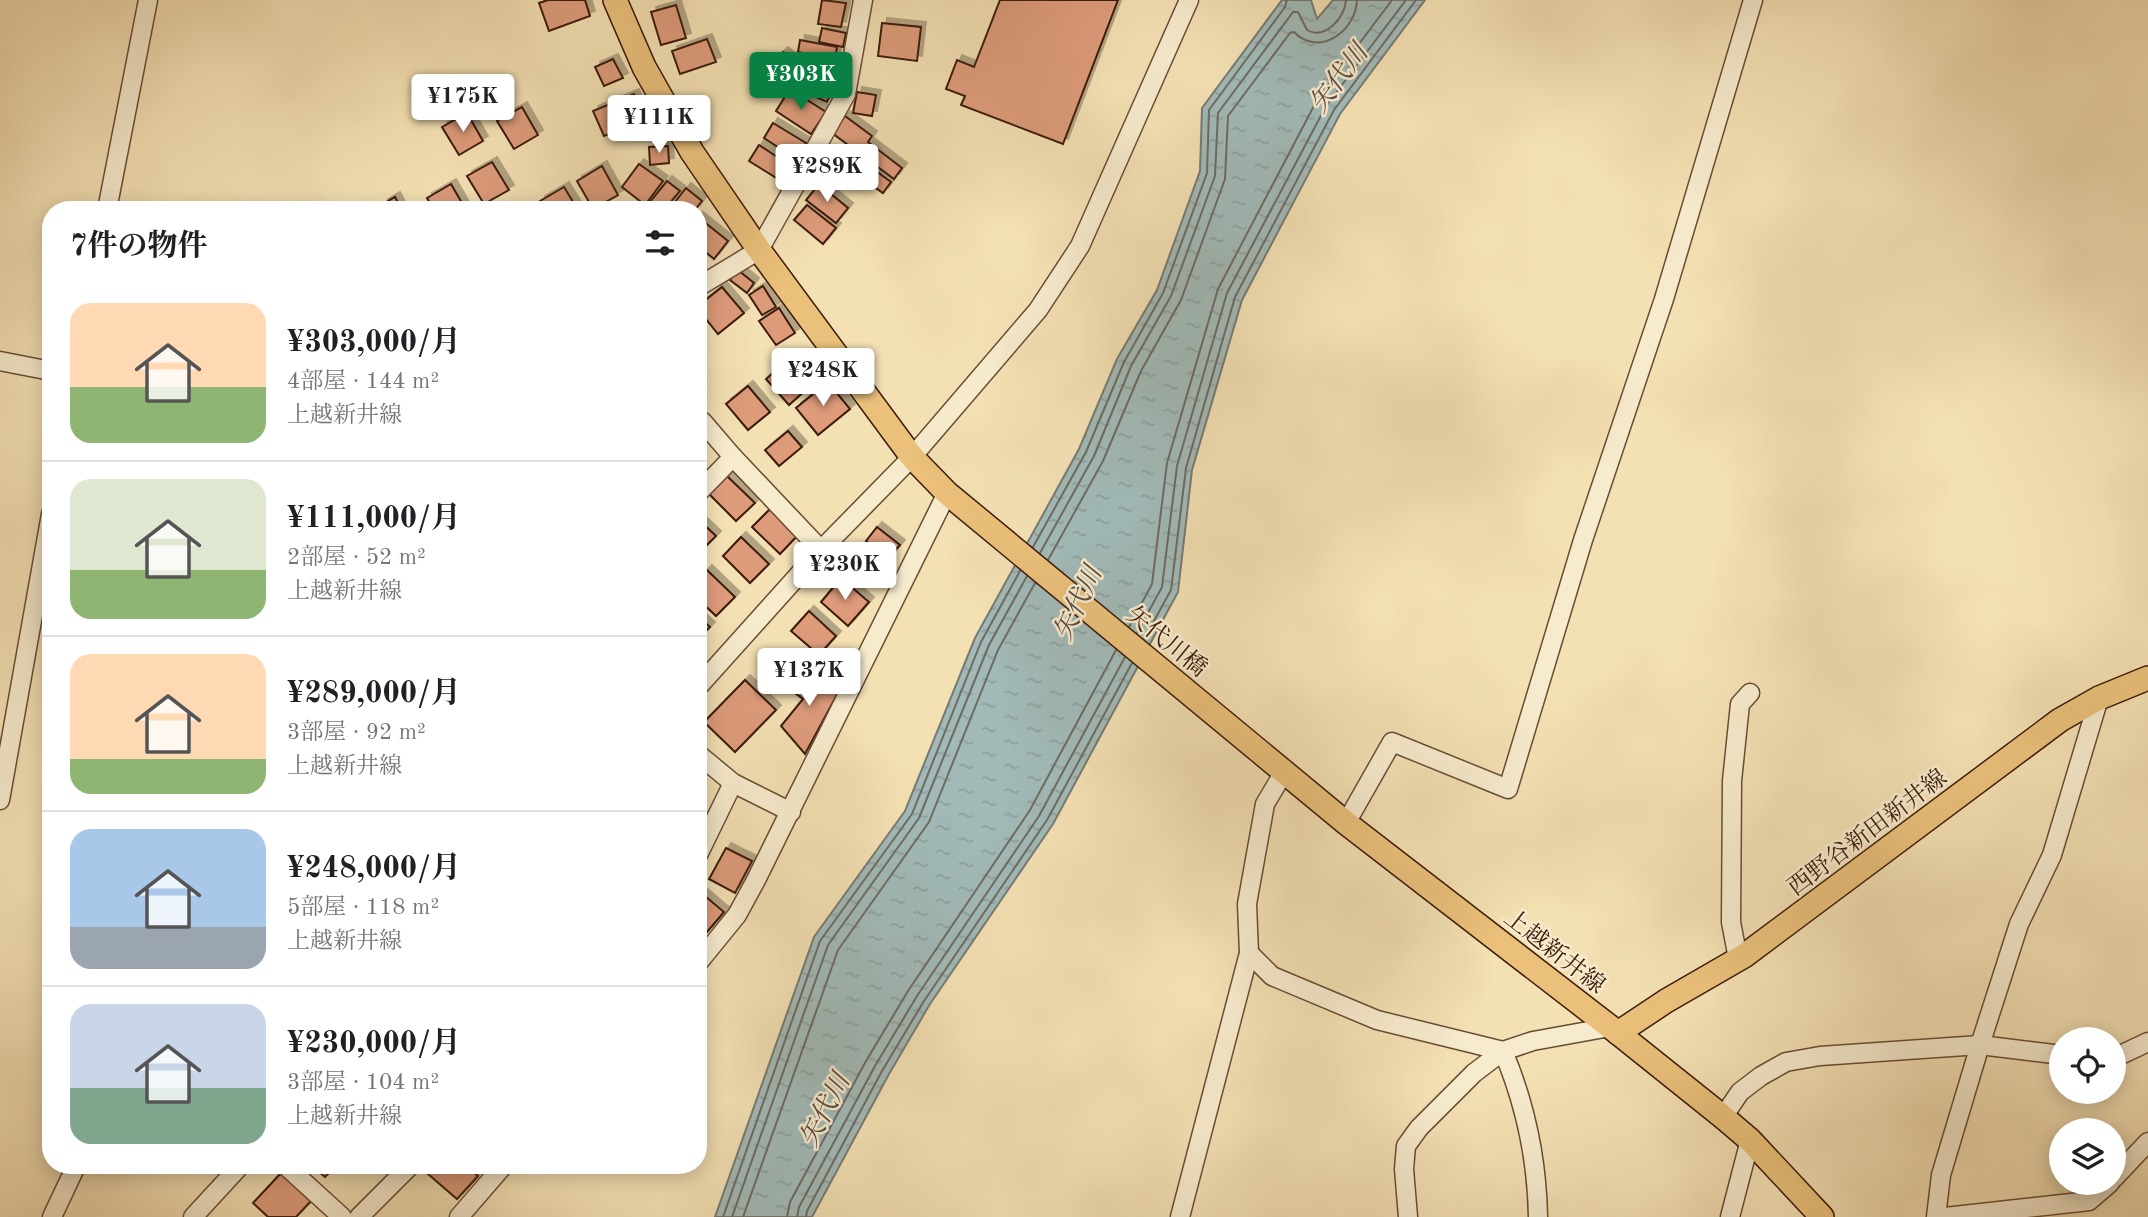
<!DOCTYPE html>
<html lang="ja">
<meta charset="utf-8">
<style>
:root{--surface:#fff;--page:#f6f6f6;--text:#202124;--muted:#757577;--line:#e0e0e0;--accent:#0b8043}
body{margin:0;font-family:"Old Standard TT","Noto Serif JP",serif;background:var(--page);color:var(--text);height:100vh;display:flex;flex-direction:column;font-size:26px;white-space:nowrap}
*{box-sizing:border-box;margin:0}
p{font-size:23px;color:var(--muted)}
.icon{flex:none;width:38px;height:38px;fill:none;stroke:currentColor;stroke-width:2;stroke-linecap:round;stroke-linejoin:round}
.map{position:relative;flex:1;overflow:hidden}
.side{position:absolute;left:42px;top:201px;width:665px;height:973px;display:flex;flex-direction:column;background:var(--surface);border-radius:28px;box-shadow:0 4px 18px #0003}
.side>*{flex:none}
.buttons{position:absolute;left:2049px;top:1027px;display:grid;gap:14px}
.buttons a{display:grid;place-items:center;width:77px;height:77px;border-radius:50%;background:var(--surface);box-shadow:0 4px 18px #0003;font-size:35px}
.price{position:absolute;translate:-50% -60px;padding:0 16px;border-radius:7px;background:#fff;color:#222;font-size:23px;line-height:46px;filter:drop-shadow(0 2px 4px #0008)}
.price::after{content:'';position:absolute;left:50%;top:42px;width:21px;height:16px;margin-left:-10px;background:inherit;clip-path:polygon(0 0,100% 0,50% 100%)}
.price.on{background:var(--accent);color:#fff}
ul{padding:0;list-style:none}
li{display:flex;align-items:center;gap:21px;height:175px;padding:0 28px}
li+li{border-top:2px solid var(--line)}
li span{display:grid;place-items:center;flex:none;width:196px;height:140px;border-radius:21px;color:#555}
li>.icon{margin-inline-start:auto}
span .icon{width:84px;height:84px;fill:#fffc;stroke-width:1}
li b{font-size:30px}
h2{display:flex;justify-content:space-between;align-items:center;height:84px;padding:0 28px;font-size:30px}
.map>svg:first-child{display:block}
.water{fill:url(#water-ripples);stroke:#787a72;stroke-width:2}
.lines{fill:none;stroke-linecap:round;stroke-linejoin:round}
.shore{stroke:#6e6a61;stroke-width:2}
.building{fill:#dd9b7a;stroke:#3b1a0a;stroke-width:2;filter:url(#shadow)}
.minor-casing{stroke:#694c34;stroke-width:21}
.major-casing{stroke:#3b1a0a;stroke-width:26}
.minor{stroke:#f7ebce;stroke-width:18}
.major{stroke:#eac07a;stroke-width:23}
.labels{text-anchor:middle;stroke-width:5;stroke-linejoin:round;paint-order:stroke}
.street-label{font-size:24px;fill:#3b1a0a;stroke:#f7ebce}
.water-label{font-size:26px;font-style:italic;fill:#5a4a3e;stroke:#f7ebce}
</style>
<div class="map">
<svg width="2148" height="1217" viewBox="0 0 2148 1217">
<defs>
<pattern id="water-ripples" width="26" height="14" patternUnits="userSpaceOnUse" patternTransform="scale(1.75)"><rect width="26" height="14" fill="#a1bab8"/><path d="M2 4q2-2 4 0t4 0M15 11q2-2 4 0t4 0" fill="none" stroke="#8c9f9d"/></pattern>
<filter id="shadow"><feDropShadow dx="5" dy="-5" stdDeviation="0" flood-color="#0004"/></filter>
</defs>
<rect width="100%" height="100%" fill="#f3e0b3"/>
<filter id="stains"><feTurbulence type="fractalNoise" baseFrequency=".00286" numOctaves="4"/><feColorMatrix values="0 0 0 0 .2 0 0 0 0 .09 0 0 0 0 .02 0 0 0 .5 -.17"/></filter>
<radialGradient id="worn" r=".72"><stop offset=".6" stop-color="#630" stop-opacity="0"/><stop offset="1" stop-color="#630" stop-opacity=".3"/></radialGradient>
<!-- water -->
<path class="water" d="M 1282,0 L 1311,0 L 1317,19 L 1333,0 L 1425,0 L 1340,114 L 1242,300 L 1192,470 L 1178,592 L 1053,824 L 930,1004 L 889,1074 L 812,1217 L 715,1217 L 814,937 L 905,811 L 975,638 L 1079,449 L 1117,359 L 1157,290 L 1200,171 L 1202,108 Z"/>
<g class="lines">
<!-- shore -->
<g class="shore">
<path d="M 1033,547 L 1086,452 L 1124,362 L 1163,293 L 1207,173 L 1209,110 L 1285,7 L 1287,0"/>
<path d="M 1040,553 L 1094,456 L 1131,366 L 1171,296 L 1215,176 L 1218,113 L 1293,12 L 1298,12 L 1307,30 C 1325,40 1345,18 1346,0"/>
<path d="M 1048,560 L 1103,461 L 1141,371 L 1181,300 L 1225,179 L 1228,116 L 1290,33 L 1294,32 C 1319,58 1356,31 1357,0"/>
<path d="M 1129,627 L 1152,584 L 1167,463 L 1218,289 L 1317,100 L 1392,0"/>
<path d="M 1137,633 L 1162,587 L 1177,466 L 1227,293 L 1326,106 L 1406,0"/>
<path d="M 1144,639 L 1171,590 L 1186,468 L 1235,297 L 1334,110 L 1416,0"/>
<path d="M 723,1217 L 820,941 L 912,814 L 981,642 L 1020,571"/>
<path d="M 732,1217 L 828,945 L 919,818 L 989,645 L 1027,576"/>
<path d="M 743,1217 L 838,950 L 929,822 L 998,650 L 1035,583"/>
<path d="M 787,1217 L 790,1202 L 866,1061 L 908,991 L 1030,810 L 1116,650"/>
<path d="M 797,1217 L 799,1207 L 875,1066 L 917,996 L 1039,816 L 1125,657"/>
<path d="M 806,1217 L 807,1211 L 882,1071 L 924,1001 L 1047,820 L 1132,663"/>
</g>
</g>
<!-- building -->
<g class="building">
<path d="M 548,0 L 585,0 L 590,16 L 549,31 L 539,3 Z"/>
<path d="M 822,0 L 846,3 L 841,27 L 818,24 Z"/>
<path d="M 1000,0 L 1118,0 L 1063,144 L 961,105 L 965,96 L 946,89 L 957,60 L 974,67 Z"/>
<path d="M 676,5 L 686,38 L 661,45 L 651,12 Z"/>
<path d="M 882,23 L 921,27 L 917,61 L 878,56 Z"/>
<path d="M 822,28 L 846,33 L 843,47 L 819,42 Z"/>
<path d="M 707,39 L 716,62 L 680,74 L 672,51 Z"/>
<path d="M 800,40 L 837,47 L 835,59 L 798,52 Z"/>
<path d="M 783,52 L 795,62 L 782,78 L 770,67 Z"/>
<path d="M 809,54 L 842,69 L 827,102 L 794,87 Z"/>
<path d="M 613,59 L 623,78 L 604,86 L 595,67 Z"/>
<path d="M 790,89 L 826,112 L 811,134 L 776,111 Z"/>
<path d="M 857,92 L 876,95 L 872,116 L 853,113 Z"/>
<path d="M 634,94 L 644,120 L 604,136 L 593,111 Z"/>
<path d="M 522,107 L 538,135 L 514,149 L 497,121 Z"/>
<path d="M 467,113 L 483,141 L 459,155 L 442,127 Z"/>
<path d="M 845,116 L 872,136 L 868,142 L 902,168 L 894,179 L 832,133 Z"/>
<path d="M 773,123 L 806,143 L 796,159 L 764,138 Z"/>
<path d="M 759,145 L 791,166 L 781,181 L 749,161 Z"/>
<path d="M 668,146 L 669,163 L 650,165 L 649,147 Z"/>
<path d="M 843,147 L 891,182 L 883,193 L 835,159 Z"/>
<path d="M 492,162 L 509,190 L 484,204 L 467,176 Z"/>
<path d="M 639,164 L 663,181 L 645,205 L 622,187 Z"/>
<path d="M 602,166 L 618,195 L 593,209 L 577,181 Z"/>
<path d="M 667,181 L 680,191 L 664,210 L 658,210 L 649,203 Z"/>
<path d="M 451,184 L 466,210 L 434,210 L 427,198 Z"/>
<path d="M 819,184 L 848,208 L 836,223 L 806,200 Z"/>
<path d="M 564,187 L 578,210 L 545,210 L 540,201 Z"/>
<path d="M 686,188 L 702,201 L 695,210 L 674,210 L 671,207 Z"/>
<path d="M 395,197 L 402,210 L 387,210 L 383,204 Z"/>
<path d="M 807,205 L 836,228 L 823,244 L 794,220 Z"/>
<path d="M 698,217 L 728,241 L 714,259 L 698,246 Z"/>
<path d="M 738,270 L 754,283 L 747,293 L 730,280 Z"/>
<path d="M 763,286 L 776,307 L 762,315 L 749,295 Z"/>
<path d="M 722,287 L 744,313 L 718,334 L 698,309 L 698,306 Z"/>
<path d="M 779,308 L 795,333 L 776,345 L 759,321 Z"/>
<path d="M 793,355 L 816,381 L 789,405 L 766,379 Z"/>
<path d="M 828,382 L 850,409 L 818,435 L 796,408 Z"/>
<path d="M 748,386 L 770,412 L 748,430 L 726,404 Z"/>
<path d="M 788,431 L 802,447 L 779,466 L 765,450 Z"/>
<path d="M 727,476 L 755,503 L 736,521 L 709,494 Z"/>
<path d="M 771,508 L 798,535 L 780,554 L 752,527 Z"/>
<path d="M 698,519 L 716,536 L 698,554 Z"/>
<path d="M 877,527 L 900,545 L 888,559 L 866,541 Z"/>
<path d="M 741,537 L 769,564 L 750,583 L 723,556 Z"/>
<path d="M 707,570 L 735,597 L 716,616 L 698,599 L 698,580 Z"/>
<path d="M 841,578 L 869,602 L 848,626 L 821,602 Z"/>
<path d="M 809,611 L 836,636 L 819,655 L 791,631 Z"/>
<path d="M 698,616 L 710,627 L 698,639 Z"/>
<path d="M 810,666 L 838,693 L 805,754 L 781,726 L 803,699 L 791,690 Z"/>
<path d="M 745,680 L 776,710 L 735,752 L 704,722 Z"/>
<path d="M 726,848 L 752,861 L 735,893 L 709,879 Z"/>
<path d="M 699,891 L 724,912 L 707,932 L 698,925 Z"/>
<path d="M 312,1166 L 336,1166 L 325,1177 Z"/>
<path d="M 436,1166 L 466,1166 L 478,1176 L 457,1199 L 428,1174 Z"/>
<path d="M 281,1173 L 311,1201 L 296,1217 L 268,1217 L 253,1203 Z"/>
</g>
<g class="lines">
<!-- minor casing -->
<g class="minor-casing">
<g id="minor">
<path d="M 107,210 L 148,0"/>
<path d="M 698,287 L 759,250 L 846,94 L 863,0"/>
<path d="M 0,361 L 51,371"/>
<path d="M 698,424 L 703,422 L 733,457 L 821,550"/>
<path d="M 698,493 L 733,457"/>
<path d="M 698,687 L 821,550 L 912,457 L 1038,310 L 1080,246 L 1189,0"/>
<path d="M 698,754 L 733,783 L 791,812"/>
<path d="M 0,800 L 51,514"/>
<path d="M 1346,823 L 1392,742 L 1508,789 L 1583,540 L 1664,299 L 1753,0"/>
<path d="M 698,855 L 733,783"/>
<path d="M 1249,953 L 1272,976 L 1377,1020 L 1503,1051"/>
<path d="M 1738,959 L 1731,922 L 1732,781 L 1740,704 L 1750,693"/>
<path d="M 698,963 L 737,915 L 756,880 L 947,493"/>
<path d="M 1503,1051 C 1525,1103 1537,1161 1538,1217"/>
<path d="M 2114,1058 L 2148,1042"/>
<path d="M 1723,1117 L 1740,1092 L 1761,1076 L 1786,1062 L 1820,1056 L 1980,1045 L 2062,1055"/>
<path d="M 286,1166 L 342,1217"/>
<path d="M 2114,1178 L 2148,1142"/>
<path d="M 52,1217 L 76,1166"/>
<path d="M 193,1217 L 240,1166"/>
<path d="M 359,1217 L 410,1166"/>
<path d="M 459,1217 L 503,1166"/>
<path d="M 1180,1217 L 1249,953 L 1247,904 L 1265,804 L 1284,772"/>
<path d="M 1408,1217 L 1404,1169 L 1406,1146 L 1419,1128 L 1474,1073 L 1503,1051 L 1533,1041 L 1610,1027"/>
<path d="M 1730,1217 L 1750,1140"/>
<path d="M 1936,1217 L 1941,1175 L 1980,1045 L 2019,924 L 2052,855 L 2099,698"/>
<path d="M 1945,1217 L 2089,1201 L 2110,1183"/>
</g>
</g>
<!-- major casing -->
<g class="major-casing">
<g id="major">
<path d="M 615,0 L 644,67 L 692,152 L 759,250 L 912,457 L 947,493 L 1346,823 L 1618,1033 L 1723,1117 L 1750,1140 L 1822,1217"/>
<path d="M 1618,1033 L 1666,1001 L 1744,956 L 2060,720 L 2099,698 L 2148,678"/>
</g>
</g>
<!-- minor -->
<use href="#minor" class="minor"/>
<!-- major -->
<use href="#major" class="major"/>
</g>
<g class="labels">
<!-- street labels -->
<g class="street-label">
<text transform="translate(1167 641) rotate(39)" y="8">矢代川橋</text>
<text transform="translate(1867 832) rotate(-37)" y="8">西野谷新田新井線</text>
<text transform="translate(1555 951) rotate(38)" y="8">上越新井線</text>
</g>
<!-- water labels -->
<g class="water-label">
<text transform="translate(1338 78) rotate(-53)" y="9">矢代川</text>
<text transform="translate(1077 603) rotate(-65)" y="9">矢代川</text>
<text transform="translate(824 1110) rotate(-63)" y="9">矢代川</text>
</g>
</g>
<rect width="100%" height="100%" filter="url(#stains)"/>
<rect width="100%" height="100%" fill="url(#worn)"/>
</svg>
<div class="buttons">
<a><svg class="icon" aria-label="locate" viewBox="0 0 24 24"><circle cx="12" cy="12" r="6"/><path d="M12 2v4M12 18v4M2 12h4M18 12h4"/></svg></a>
<a><svg class="icon" aria-label="layers" viewBox="0 0 24 24"><path d="M12 4l9 5-9 5-9-5zM3 14l9 5 9-5"/></svg></a>
</div>
<b class="price on" style="left:801px;top:112px">¥303K</b>
<b class="price" style="left:463px;top:134px">¥175K</b>
<b class="price" style="left:659px;top:155px">¥111K</b>
<b class="price" style="left:827px;top:204px">¥289K</b>
<b class="price" style="left:823px;top:408px">¥248K</b>
<b class="price" style="left:845px;top:602px">¥230K</b>
<b class="price" style="left:809px;top:708px">¥137K</b>
<section class="side">
<h2>7件の物件<svg class="icon" aria-label="filters" viewBox="0 0 24 24"><path d="M4 7h16M4 17h16"/><circle cx="9" cy="7" r="2"/><circle cx="15" cy="17" r="2"/></svg></h2>
<ul>
<li><span style="background:linear-gradient(#ffd9b3 60%,#8fb573 0)"><svg class="icon" aria-label="home" viewBox="0 0 24 24"><path d="M3 11l9-7 9 7M6 9v11h12V9"/></svg></span><div><b>¥303,000/月</b><p>4部屋 · 144 m²</p><p>上越新井線</p></div></li>
<li><span style="background:linear-gradient(#dfe7d0 65%,#8fb573 0)"><svg class="icon" aria-label="home" viewBox="0 0 24 24"><path d="M3 11l9-7 9 7M6 9v11h12V9"/></svg></span><div><b>¥111,000/月</b><p>2部屋 · 52 m²</p><p>上越新井線</p></div></li>
<li><span style="background:linear-gradient(#ffd9b3 75%,#8fb573 0)"><svg class="icon" aria-label="home" viewBox="0 0 24 24"><path d="M3 11l9-7 9 7M6 9v11h12V9"/></svg></span><div><b>¥289,000/月</b><p>3部屋 · 92 m²</p><p>上越新井線</p></div></li>
<li><span style="background:linear-gradient(#a9c7e8 70%,#9aa5b1 0)"><svg class="icon" aria-label="home" viewBox="0 0 24 24"><path d="M3 11l9-7 9 7M6 9v11h12V9"/></svg></span><div><b>¥248,000/月</b><p>5部屋 · 118 m²</p><p>上越新井線</p></div></li>
<li><span style="background:linear-gradient(#c9d6e8 60%,#7fa58c 0)"><svg class="icon" aria-label="home" viewBox="0 0 24 24"><path d="M3 11l9-7 9 7M6 9v11h12V9"/></svg></span><div><b>¥230,000/月</b><p>3部屋 · 104 m²</p><p>上越新井線</p></div></li>
</ul>
</section>
</div>
